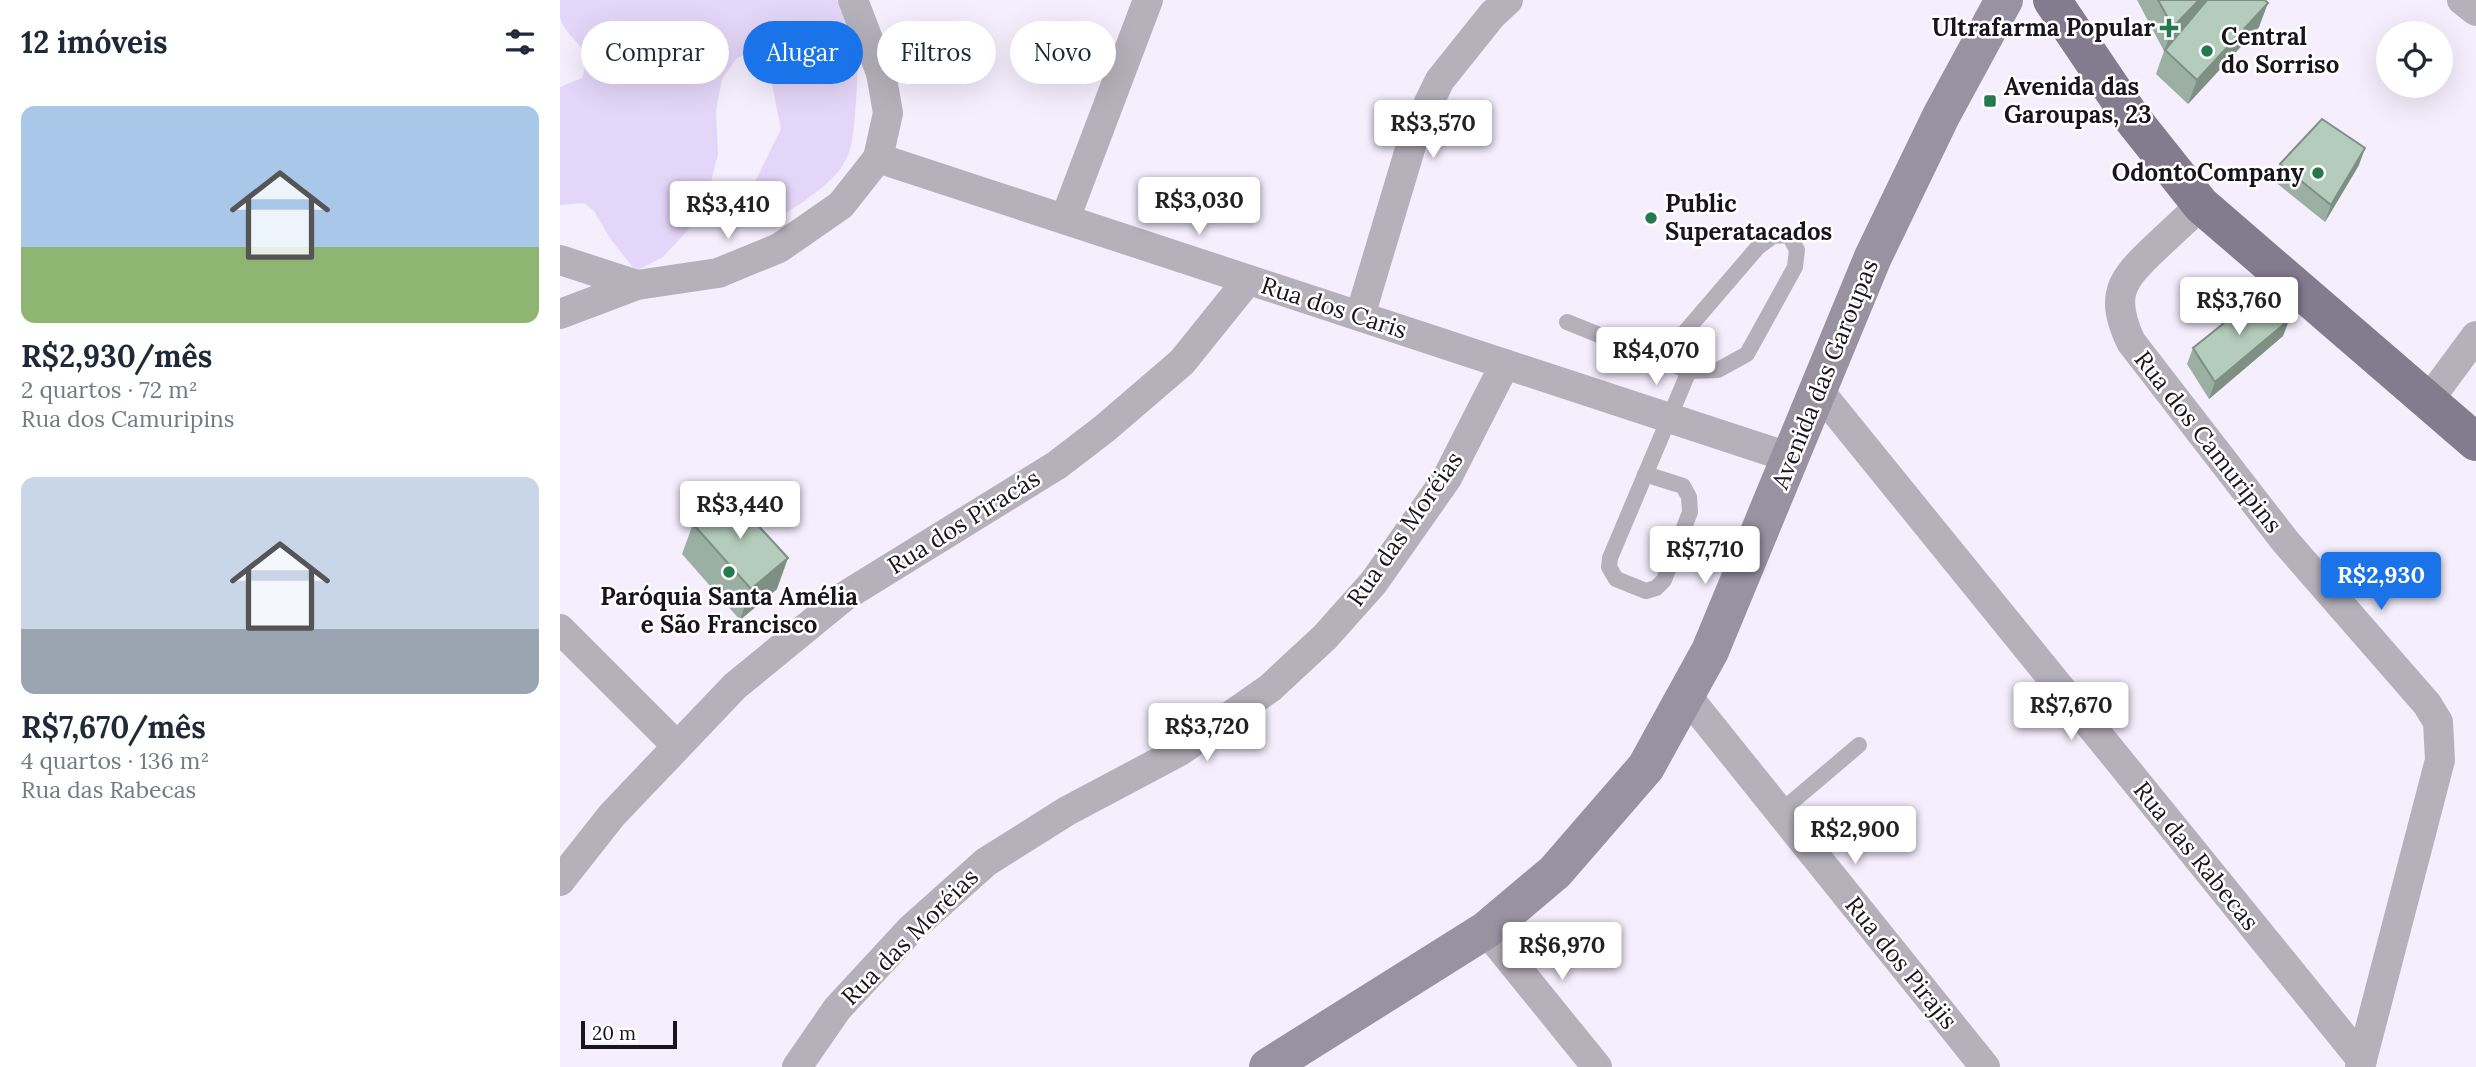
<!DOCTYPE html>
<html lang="pt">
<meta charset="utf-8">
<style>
:root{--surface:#fff;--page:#f6f6f7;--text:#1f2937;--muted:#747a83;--accent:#1a73e8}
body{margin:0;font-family:Lora,serif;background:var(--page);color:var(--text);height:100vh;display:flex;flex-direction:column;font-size:26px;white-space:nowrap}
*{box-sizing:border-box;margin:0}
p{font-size:23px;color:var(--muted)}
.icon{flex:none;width:38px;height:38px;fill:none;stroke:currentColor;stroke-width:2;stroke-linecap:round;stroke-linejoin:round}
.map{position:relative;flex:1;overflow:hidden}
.panel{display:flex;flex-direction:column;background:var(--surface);width:560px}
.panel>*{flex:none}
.hud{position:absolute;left:21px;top:21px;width:665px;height:63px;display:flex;gap:14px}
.tools{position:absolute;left:1816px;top:21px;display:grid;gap:14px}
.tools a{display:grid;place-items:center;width:77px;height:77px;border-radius:50%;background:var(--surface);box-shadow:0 7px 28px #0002;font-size:35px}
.scale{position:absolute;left:21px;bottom:18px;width:96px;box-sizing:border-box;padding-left:7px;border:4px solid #19151e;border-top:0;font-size:19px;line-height:24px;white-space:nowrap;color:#19151e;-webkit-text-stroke:5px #fff;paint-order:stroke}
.price{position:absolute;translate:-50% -60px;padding:0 16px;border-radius:7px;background:#fff;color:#222;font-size:23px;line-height:46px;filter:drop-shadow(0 2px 4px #0008)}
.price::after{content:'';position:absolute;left:50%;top:42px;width:21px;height:16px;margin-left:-10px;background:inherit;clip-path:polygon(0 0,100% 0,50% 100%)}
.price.current{background:var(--accent);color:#fff}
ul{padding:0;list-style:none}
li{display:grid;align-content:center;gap:14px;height:371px;padding:0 21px}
li span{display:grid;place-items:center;height:217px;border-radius:14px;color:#555}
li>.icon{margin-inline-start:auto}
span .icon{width:126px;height:126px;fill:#fffc;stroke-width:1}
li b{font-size:30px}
h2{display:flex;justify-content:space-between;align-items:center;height:84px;padding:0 21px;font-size:30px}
.tag{padding:0 24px;border-radius:32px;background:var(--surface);box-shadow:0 7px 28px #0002;font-size:24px;line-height:63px}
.tag.current{background:var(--accent);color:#fff}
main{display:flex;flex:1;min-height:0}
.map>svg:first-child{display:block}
.green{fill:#e4d6f8}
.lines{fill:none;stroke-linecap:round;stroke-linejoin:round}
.lane{stroke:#b5b1bb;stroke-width:16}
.street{stroke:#b5b1bb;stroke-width:30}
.secondary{stroke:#9892a1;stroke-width:38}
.primary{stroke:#837b8e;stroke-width:38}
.wall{fill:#9bafa2}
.shaded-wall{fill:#7e8f84}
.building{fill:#b4ccbc;stroke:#7e8f84;stroke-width:2}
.poi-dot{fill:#257a4d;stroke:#fff;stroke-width:2.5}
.labels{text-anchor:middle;stroke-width:5;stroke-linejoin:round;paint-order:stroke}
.poi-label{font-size:24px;font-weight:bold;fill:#19151e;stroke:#fff;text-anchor:start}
.street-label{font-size:24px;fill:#19151e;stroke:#fff}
</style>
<main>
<section class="panel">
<h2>12 imóveis<svg class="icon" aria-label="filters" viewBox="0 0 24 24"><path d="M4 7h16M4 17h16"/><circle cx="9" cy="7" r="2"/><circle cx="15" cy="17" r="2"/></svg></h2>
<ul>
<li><span style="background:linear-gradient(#a9c7e8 65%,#8fb573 0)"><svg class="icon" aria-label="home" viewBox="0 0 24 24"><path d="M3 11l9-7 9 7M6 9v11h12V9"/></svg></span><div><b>R$2,930/mês</b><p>2 quartos · 72 m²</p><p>Rua dos Camuripins</p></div></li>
<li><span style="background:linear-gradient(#c9d6e8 70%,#9aa5b1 0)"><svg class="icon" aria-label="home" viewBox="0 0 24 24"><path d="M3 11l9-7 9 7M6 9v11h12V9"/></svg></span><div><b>R$7,670/mês</b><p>4 quartos · 136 m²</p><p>Rua das Rabecas</p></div></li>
</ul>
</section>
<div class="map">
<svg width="1916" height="1067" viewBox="0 0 1916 1067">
<rect width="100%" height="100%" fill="#f4eefd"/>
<!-- green -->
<path class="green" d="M 0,0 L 277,0 C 302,34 298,73 295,114 C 293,132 293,149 283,165 C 276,179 235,210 221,215 C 212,218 203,219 194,221 L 185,212 L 187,198 L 221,129 L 212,85 L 189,53 L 177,58 L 162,79 L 156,111 L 158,154 L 143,214 L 103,257 L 76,271 L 51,240 L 34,211 L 24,203 L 0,205 L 0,87 L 22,78 C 35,43 6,42 0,17 C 0,12 0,5 0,0 Z"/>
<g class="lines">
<!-- lane -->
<g class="lane">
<path d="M 1007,322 L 1129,371 L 1158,370 L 1187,354 L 1235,267 L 1237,250 L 1229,235 L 1213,236 L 1198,247 L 1101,360"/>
<path d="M 1085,474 L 1123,486 L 1129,497 L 1130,512 L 1104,580 L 1096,588 L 1086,591 L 1056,579 L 1049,567 L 1050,558 L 1129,371"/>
<path d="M 1219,813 L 1299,745"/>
</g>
<!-- street -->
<g class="street">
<path d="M 1902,0 L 1916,11"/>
<path d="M 318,158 L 1231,458"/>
<path d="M 1641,205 C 1626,219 1611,233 1596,247 C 1561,280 1549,295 1571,342 L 1725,541 L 1867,704 L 1878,722 L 1880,760 L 1800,1067"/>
<path d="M 505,219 L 588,0"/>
<path d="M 0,260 L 77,285 L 158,273 L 219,248 L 281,205 L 318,158 L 328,113 L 321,73 L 293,0"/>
<path d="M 0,314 L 77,285"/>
<path d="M 800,316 L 856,129 L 880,80 L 932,15 L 948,0"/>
<path d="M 1259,391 L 1802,1060"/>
<path d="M 1868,401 L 1916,336"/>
<path d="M 0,629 L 116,745"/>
<path d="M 1126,695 L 1425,1067"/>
<path d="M 0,881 L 52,815 L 175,686 L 285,596 L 497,465 L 544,429 L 622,362 L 688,280"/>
<path d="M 926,930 L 1037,1067"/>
<path d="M 237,1067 L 277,1009 L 351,929 L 426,862 L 507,811 L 620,751 L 710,688 L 765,637 L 814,582 L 887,478 L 945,364"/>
</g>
<!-- secondary -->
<path class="secondary" d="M 708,1067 L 926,930 L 995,872 L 1086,767 L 1150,651 L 1313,257 L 1381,116 L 1444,0"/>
<!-- primary -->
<path class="primary" d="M 1492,0 L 1571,117 L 1641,205 L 1916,442"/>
</g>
<!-- wall -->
<g class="wall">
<path d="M 1577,0 L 1705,0 L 1699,27 L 1628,104 L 1596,74 L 1604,51 Z"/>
<path d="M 1720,164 L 1799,165 L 1765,222 L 1714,181 Z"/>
<path d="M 1729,320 L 1723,336 L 1649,399 L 1627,364 L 1633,348 Z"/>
<path d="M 133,524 L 217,589 L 180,620 L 122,554 Z"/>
</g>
<!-- shaded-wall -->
<g class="shaded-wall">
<path d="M 1639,0 L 1650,0 L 1648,5 L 1604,52 L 1613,27 Z"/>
<path d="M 1708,3 L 1699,27 L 1628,104 L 1637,80 Z"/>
<path d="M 1805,148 L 1799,165 L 1765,222 L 1771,205 Z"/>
<path d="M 1729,320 L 1723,336 L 1649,399 L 1655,382 Z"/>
<path d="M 228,558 L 217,589 L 180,620 L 191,589 Z"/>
</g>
<!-- building -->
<g class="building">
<path d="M 1598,0 L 1639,0 L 1613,27 Z"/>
<path d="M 1647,0 L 1705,0 L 1708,3 L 1637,80 L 1605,50 Z"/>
<path d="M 1762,119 L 1805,148 L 1771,205 L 1720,164 Z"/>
<path d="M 1699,295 L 1729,320 L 1655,382 L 1633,348 Z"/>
<path d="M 168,493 L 228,558 L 191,589 L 133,524 Z"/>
</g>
<!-- markers -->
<g class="poi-dot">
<path d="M1605.5 17.5h7v7h7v7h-7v7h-7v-7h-7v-7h7z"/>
<circle cx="1647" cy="51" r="7"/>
<rect x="1423" y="94" width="14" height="14" rx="3.5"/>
<circle cx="1758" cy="173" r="7"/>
<circle cx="1091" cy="218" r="7"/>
<circle cx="169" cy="572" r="7"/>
</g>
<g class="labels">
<!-- poi labels -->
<g class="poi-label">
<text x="1595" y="36" text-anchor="end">Ultrafarma Popular</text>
<text x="1661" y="45">Central<tspan x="1661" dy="28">do Sorriso</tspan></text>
<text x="1444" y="95">Avenida das<tspan x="1444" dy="28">Garoupas, 23</tspan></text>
<text x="1744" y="181" text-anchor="end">OdontoCompany</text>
<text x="1105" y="212">Public<tspan x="1105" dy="28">Superatacados</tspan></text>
<text x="169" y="605" text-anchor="middle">Paróquia Santa Amélia<tspan x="169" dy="28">e São Francisco</tspan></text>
</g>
<!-- street labels -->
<g class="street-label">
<text transform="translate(774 308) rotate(18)" y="8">Rua dos Caris</text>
<text transform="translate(1265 374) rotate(-68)" y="8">Avenida das Garoupas</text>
<text transform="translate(1648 442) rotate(52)" y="8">Rua dos Camuripins</text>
<text transform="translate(404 522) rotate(-32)" y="8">Rua dos Piracás</text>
<text transform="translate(845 529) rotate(-55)" y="8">Rua das Moréias</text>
<text transform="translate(1636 856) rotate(51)" y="8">Rua das Rabecas</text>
<text transform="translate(350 937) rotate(-45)" y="8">Rua das Moréias</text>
<text transform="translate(1341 963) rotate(51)" y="8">Rua dos Pirajis</text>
</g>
</g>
</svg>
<div class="tools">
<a><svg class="icon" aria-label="locate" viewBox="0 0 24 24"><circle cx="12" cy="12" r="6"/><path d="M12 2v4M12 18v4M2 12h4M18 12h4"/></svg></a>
</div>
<div class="scale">20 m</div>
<b class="price" style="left:873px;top:160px">R$3,570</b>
<b class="price" style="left:639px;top:237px">R$3,030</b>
<b class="price" style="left:168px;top:241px">R$3,410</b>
<b class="price" style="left:1679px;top:337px">R$3,760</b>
<b class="price" style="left:1096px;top:387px">R$4,070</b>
<b class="price" style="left:180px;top:541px">R$3,440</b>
<b class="price" style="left:1145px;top:586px">R$7,710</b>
<b class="price current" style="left:1821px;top:612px">R$2,930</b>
<b class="price" style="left:1511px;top:742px">R$7,670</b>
<b class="price" style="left:647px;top:763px">R$3,720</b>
<b class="price" style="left:1295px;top:866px">R$2,900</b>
<b class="price" style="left:1002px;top:982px">R$6,970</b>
<div class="hud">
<a class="tag">Comprar</a>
<a class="tag current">Alugar</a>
<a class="tag">Filtros</a>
<a class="tag">Novo</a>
</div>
</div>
</main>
